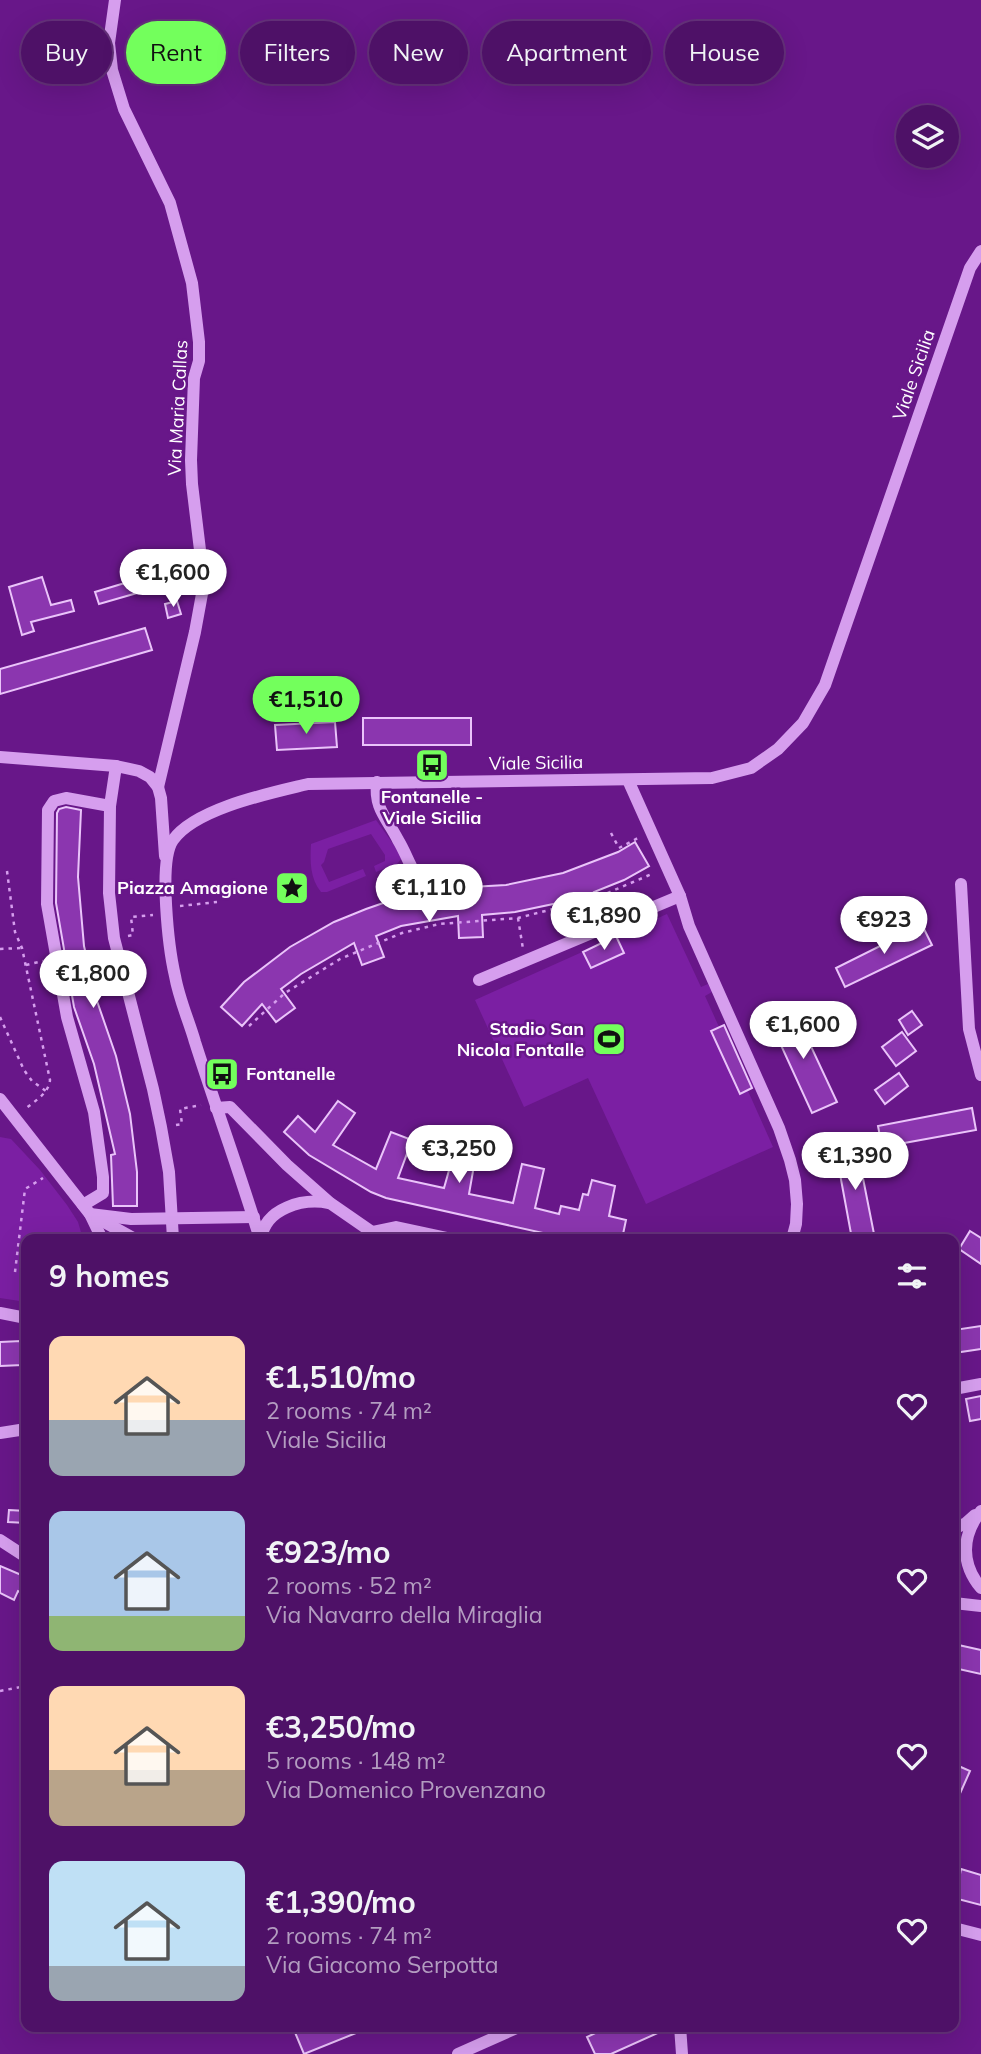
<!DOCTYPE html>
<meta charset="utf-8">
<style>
:root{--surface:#4e1167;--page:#581f70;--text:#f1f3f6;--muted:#b39dc0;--line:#65317b;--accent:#73ff5c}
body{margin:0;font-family:Mulish,sans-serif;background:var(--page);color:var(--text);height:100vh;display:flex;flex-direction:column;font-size:26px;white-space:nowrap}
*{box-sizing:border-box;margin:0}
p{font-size:23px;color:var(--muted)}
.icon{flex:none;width:38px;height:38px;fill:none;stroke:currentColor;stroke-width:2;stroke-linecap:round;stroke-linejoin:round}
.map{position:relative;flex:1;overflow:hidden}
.side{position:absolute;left:21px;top:1234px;width:938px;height:798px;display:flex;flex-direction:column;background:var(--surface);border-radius:14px;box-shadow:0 7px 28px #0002,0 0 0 2px var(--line)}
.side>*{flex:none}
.guide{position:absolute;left:21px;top:21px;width:940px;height:63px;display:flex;gap:14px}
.fabs{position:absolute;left:896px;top:105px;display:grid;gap:14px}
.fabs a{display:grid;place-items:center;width:63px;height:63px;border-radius:50%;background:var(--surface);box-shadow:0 7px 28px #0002,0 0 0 2px var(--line);font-size:35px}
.price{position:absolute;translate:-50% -60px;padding:0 16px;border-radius:24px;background:#fff;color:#222;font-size:23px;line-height:46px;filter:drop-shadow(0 2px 4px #0008)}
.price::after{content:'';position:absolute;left:50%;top:42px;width:21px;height:16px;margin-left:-10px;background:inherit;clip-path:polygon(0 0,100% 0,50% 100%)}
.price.on{background:var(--accent);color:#111}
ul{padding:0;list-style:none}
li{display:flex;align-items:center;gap:21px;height:175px;padding:0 28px}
li span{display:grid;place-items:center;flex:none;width:196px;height:140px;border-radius:14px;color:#555}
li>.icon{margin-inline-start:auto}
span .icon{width:84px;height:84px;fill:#fffc;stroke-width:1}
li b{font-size:30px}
h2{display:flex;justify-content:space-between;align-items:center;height:84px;padding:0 28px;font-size:30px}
.tag{padding:0 24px;border-radius:32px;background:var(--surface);box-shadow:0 7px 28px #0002,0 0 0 2px var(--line);font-size:24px;line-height:63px}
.tag.on{background:var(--accent);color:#111}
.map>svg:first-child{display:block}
.green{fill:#7b1fa3}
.building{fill:#8b36af;stroke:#eac4fa;stroke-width:2}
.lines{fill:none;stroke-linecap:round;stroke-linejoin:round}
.path{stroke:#d69eee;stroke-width:2.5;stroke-dasharray:3.5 5;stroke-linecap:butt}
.minor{stroke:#d69eee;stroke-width:12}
.labels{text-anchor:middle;stroke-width:5;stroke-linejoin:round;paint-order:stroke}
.street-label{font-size:18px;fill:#fff;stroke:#681789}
.poi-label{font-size:18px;font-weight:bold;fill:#fff;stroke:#681789;text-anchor:end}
</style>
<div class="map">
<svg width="981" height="2054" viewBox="0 0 981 2054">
<rect width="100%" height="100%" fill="#681789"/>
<!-- green -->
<g class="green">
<path d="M 376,820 L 399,852 L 401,859 L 397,864 L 376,872 L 374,866 L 385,861 L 385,855 L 371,834 L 328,849 L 324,862 L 321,865 L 329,882 L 363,869 L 366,876 L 327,892 L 321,892 C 310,878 310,862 311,844 Z"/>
<path d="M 667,914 L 701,987 L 708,984 L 712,992 L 705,996 L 744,1082 L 751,1078 L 755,1087 L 748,1091 L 773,1147 L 646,1204 L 588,1078 L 524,1107 L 475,1000 Z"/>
<path d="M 0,1137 L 11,1139 L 40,1170 L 67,1205 L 78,1222 L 83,1239 L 26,1239 L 26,1302 L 0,1298 Z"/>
</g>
<!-- building -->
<g class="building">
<path d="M 148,576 L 151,589 L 99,604 L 95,592 Z"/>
<path d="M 42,577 L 51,605 L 71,600 L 74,611 L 31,622 L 34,631 L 22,635 L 9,587 Z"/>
<path d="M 177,601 L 181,614 L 168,618 L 165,604 Z"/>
<path d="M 145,628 L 152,650 L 0,694 L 0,669 Z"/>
<rect x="363" y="718" width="108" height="27"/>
<path d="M 335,722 L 337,747 L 277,750 L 275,725 Z"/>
<path d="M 66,807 L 81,810 L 78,877 L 84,946 L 97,1001 L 116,1056 L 130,1114 L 137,1172 L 137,1206 L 113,1206 L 111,1155 L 115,1154 L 94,1064 L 74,1007 L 56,903 L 57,813 L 59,809 Z"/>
<path d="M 635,842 L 649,866 L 624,880 L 594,892 L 603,913 L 577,923 L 568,901 L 515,912 L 482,915 L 483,937 L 459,938 L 458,916 L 401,926 L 376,936 L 384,957 L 362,965 L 354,943 L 301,974 L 281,989 L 295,1008 L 276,1022 L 262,1004 L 242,1026 L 221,1007 L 244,982 L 290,947 L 334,922 L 366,909 L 389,901 L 423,893 L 453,888 L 506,885 L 563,873 L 618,852 Z"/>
<path d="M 922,925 L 932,945 L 845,987 L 836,968 Z"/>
<path d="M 616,936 L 624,953 L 591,968 L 583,952 Z"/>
<path d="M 793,1008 L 837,1102 L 812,1113 L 769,1019 Z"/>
<path d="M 912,1011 L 922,1025 L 908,1035 L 899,1020 Z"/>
<path d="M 724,1025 L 752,1088 L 740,1094 L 711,1031 Z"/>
<path d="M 902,1032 L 916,1051 L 896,1066 L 882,1047 Z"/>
<path d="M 899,1073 L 908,1086 L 885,1104 L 875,1090 Z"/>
<path d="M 338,1101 L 355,1113 L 333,1145 L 376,1169 L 391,1132 L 412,1140 L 398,1178 L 444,1188 L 455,1149 L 476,1154 L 469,1194 L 489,1198 L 513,1203 L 522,1164 L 544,1169 L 535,1208 L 559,1214 L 561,1206 L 579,1210 L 583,1194 L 588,1195 L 592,1180 L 615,1186 L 609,1216 L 626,1220 L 622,1239 L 570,1239 L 386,1198 L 371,1192 L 309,1155 L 284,1132 L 298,1116 L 315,1132 Z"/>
<path d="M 972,1108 L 976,1130 L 882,1147 L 878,1126 Z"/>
<path d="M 856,1142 L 859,1158 L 875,1239 L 852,1239 L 835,1147 Z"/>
<path d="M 970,1231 L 981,1238 L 981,1264 L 959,1249 Z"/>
<path d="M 981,1326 L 981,1349 L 954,1353 L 954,1330 Z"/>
<path d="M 21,1341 L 22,1365 L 0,1366 L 0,1342 Z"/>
<path d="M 981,1396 L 981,1419 L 970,1421 L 966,1399 Z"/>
<path d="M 9,1510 L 26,1511 L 26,1523 L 8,1522 Z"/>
<path d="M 0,1566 L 26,1577 L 26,1595 L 18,1591 L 14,1600 L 0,1593 Z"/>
<path d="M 954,1644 L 981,1650 L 981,1674 L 954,1668 Z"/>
<path d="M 954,1764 L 970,1771 L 954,1807 Z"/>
<path d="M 961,1869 L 981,1875 L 981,1905 L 954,1898 L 954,1873 L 960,1874 Z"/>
<path d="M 302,2026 L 340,2026 L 371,2027 L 304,2054 L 294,2030 Z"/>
<path d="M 610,2026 L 671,2026 L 671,2027 L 611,2054 L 595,2054 L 587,2037 Z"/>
</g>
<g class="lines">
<!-- path -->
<g class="path">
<path d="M 611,833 L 619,848 L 638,838"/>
<path d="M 7,871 L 15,932 L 22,948 L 50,1080 C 49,1093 35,1101 25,1109"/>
<path d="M 180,906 L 217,902"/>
<path d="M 518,918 L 523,949"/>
<path d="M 128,936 L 133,935 L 131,917 L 153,915"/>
<path d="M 0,949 L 21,948"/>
<path d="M 26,965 L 43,961"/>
<path d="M 0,1017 L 24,1070 L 32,1081 L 46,1091"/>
<path d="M 249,1026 L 285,993 L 340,959 L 402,933 L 439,924 L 518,918 L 596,898 L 654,873"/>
<path d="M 176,1125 L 182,1124 L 180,1109 L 201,1105"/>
<path d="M 15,1272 L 25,1189 L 43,1178"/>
<path d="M 0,1691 L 26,1686"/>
</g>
<!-- minor -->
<g class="minor">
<path d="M 115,0 L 109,43 L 112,70 L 124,109 L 170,203 L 192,283 L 199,342 L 199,361 L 194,378 L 191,460 L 192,484 L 204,583 L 195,632 L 158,787"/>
<path d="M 0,757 L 116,766 L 139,771 L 150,777 L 158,787 L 161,798 L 165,856"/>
<path d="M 116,766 L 110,806 L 109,893 L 114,938 L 153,1089 L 161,1127 L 169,1172 L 173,1239"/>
<path d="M 628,780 L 680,896 L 689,926 L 779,1128 L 790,1160 L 795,1180 L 797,1204 L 796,1224 L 792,1239"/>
<path d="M 377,782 C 374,809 387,818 398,840 C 403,848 407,858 411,866"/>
<path d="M 961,884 L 969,1029 L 981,1075"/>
<path d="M 479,980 L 680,896"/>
<path d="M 0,1099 L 90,1214 L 102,1239"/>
<path d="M 216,1108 L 230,1107 L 287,1165 L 330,1203 L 382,1239"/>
<path d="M 83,1205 L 103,1193 L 103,1177 L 94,1112 L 67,1017 L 47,904 L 48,810 L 54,801 L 66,798 L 110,806"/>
<path d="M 90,1214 L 131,1219 L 254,1217"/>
<path d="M 97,1218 L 135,1239"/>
<path d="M 372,1232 L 396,1227 L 452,1239"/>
<path d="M 260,1239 C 240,1173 216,1108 195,1042 C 189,1021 179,999 175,976 C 169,950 158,861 173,840 C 196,808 271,793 308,784 L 712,778 L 751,768 L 778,749 L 803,723 L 825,685 L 970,268 L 981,251"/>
<path d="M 261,1239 C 265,1208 303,1198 329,1203"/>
<path d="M 0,1313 L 26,1318"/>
<path d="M 954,1389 L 981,1384"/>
<path d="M 0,1433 L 26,1429"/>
<path d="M 981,1511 C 961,1536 961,1564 981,1588"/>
<path d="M 954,1529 L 966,1523 L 975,1515"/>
<path d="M 0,1540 L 26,1557"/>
<path d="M 954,1603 L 981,1606"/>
<path d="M 954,1928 L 981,1935"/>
<path d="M 680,2026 L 682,2054"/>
<path d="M 458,2054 L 521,2026"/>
</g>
</g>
<!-- icons -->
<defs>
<g id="bus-square" transform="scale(1.75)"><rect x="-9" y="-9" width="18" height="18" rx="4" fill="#73ff5c" stroke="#681789"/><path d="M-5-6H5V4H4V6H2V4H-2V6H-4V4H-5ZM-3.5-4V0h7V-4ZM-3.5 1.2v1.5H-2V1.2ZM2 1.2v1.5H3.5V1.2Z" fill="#111"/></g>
<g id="sight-square" transform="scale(1.75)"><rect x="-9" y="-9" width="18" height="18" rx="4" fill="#73ff5c" stroke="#681789"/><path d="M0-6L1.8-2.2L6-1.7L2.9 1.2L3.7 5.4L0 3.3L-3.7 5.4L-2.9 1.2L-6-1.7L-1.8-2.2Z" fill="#111"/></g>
<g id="stadium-square" transform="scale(1.75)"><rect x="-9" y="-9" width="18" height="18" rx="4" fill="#73ff5c" stroke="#681789"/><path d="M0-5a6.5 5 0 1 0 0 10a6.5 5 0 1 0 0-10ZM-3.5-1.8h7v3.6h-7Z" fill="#111"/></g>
</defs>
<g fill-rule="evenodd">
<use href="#bus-square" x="432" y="765"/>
<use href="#sight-square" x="292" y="888"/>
<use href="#stadium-square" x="609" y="1039"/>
<use href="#bus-square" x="222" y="1074"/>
</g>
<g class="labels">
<!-- street labels -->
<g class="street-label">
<text transform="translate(914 375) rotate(-71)" y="6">Viale Sicilia</text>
<text transform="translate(178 408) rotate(-87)" y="6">Via Maria Callas</text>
<text transform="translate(536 763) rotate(-1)" y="6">Viale Sicilia</text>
</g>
<!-- poi labels -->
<g class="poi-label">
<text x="432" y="803" text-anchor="middle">Fontanelle -<tspan x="432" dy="21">Viale Sicilia</tspan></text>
<text x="268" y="894">Piazza Amagione</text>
<text x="584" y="1035">Stadio San<tspan x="584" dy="21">Nicola Fontalle</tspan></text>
<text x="246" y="1080" text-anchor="start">Fontanelle</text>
</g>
</g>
</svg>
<div class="fabs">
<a><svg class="icon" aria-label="layers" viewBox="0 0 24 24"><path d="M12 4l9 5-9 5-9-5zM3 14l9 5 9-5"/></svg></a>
</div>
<b class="price" style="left:173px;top:609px">€1,600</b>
<b class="price on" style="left:306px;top:736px">€1,510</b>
<b class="price" style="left:429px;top:924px">€1,110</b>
<b class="price" style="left:604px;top:952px">€1,890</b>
<b class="price" style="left:884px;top:956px">€923</b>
<b class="price" style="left:93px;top:1010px">€1,800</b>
<b class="price" style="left:803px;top:1061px">€1,600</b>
<b class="price" style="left:459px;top:1185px">€3,250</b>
<b class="price" style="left:855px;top:1192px">€1,390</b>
<div class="guide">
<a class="tag">Buy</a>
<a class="tag on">Rent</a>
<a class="tag">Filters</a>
<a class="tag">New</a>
<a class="tag">Apartment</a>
<a class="tag">House</a>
</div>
<section class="side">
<h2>9 homes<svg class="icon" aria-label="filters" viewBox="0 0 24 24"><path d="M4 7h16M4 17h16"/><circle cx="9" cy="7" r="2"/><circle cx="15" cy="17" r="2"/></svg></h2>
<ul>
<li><span style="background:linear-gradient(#ffd9b3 60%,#9aa5b1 0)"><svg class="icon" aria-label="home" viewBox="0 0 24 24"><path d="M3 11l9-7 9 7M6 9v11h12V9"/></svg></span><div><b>€1,510/mo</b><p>2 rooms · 74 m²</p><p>Viale Sicilia</p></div><svg class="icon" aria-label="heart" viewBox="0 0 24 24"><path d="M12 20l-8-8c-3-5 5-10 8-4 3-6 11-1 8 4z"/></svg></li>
<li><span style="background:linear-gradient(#a9c7e8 75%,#8fb573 0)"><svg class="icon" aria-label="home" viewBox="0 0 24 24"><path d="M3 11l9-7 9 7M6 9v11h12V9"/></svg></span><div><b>€923/mo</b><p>2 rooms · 52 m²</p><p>Via Navarro della Miraglia</p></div><svg class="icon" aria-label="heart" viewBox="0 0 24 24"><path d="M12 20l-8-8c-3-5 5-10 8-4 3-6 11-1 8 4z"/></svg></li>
<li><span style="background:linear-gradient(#ffd9b3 60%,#b9a48a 0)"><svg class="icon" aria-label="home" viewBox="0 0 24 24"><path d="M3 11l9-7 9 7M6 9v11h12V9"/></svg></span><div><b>€3,250/mo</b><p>5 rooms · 148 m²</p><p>Via Domenico Provenzano</p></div><svg class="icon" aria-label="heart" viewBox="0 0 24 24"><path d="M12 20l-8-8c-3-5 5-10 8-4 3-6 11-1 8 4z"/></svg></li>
<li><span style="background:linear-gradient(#bfe0f5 75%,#9aa5b1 0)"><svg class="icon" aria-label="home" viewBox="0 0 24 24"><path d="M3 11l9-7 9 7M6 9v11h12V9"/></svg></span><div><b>€1,390/mo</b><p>2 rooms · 74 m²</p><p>Via Giacomo Serpotta</p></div><svg class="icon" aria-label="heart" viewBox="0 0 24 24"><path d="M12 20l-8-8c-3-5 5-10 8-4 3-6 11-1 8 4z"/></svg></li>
</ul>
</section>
</div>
